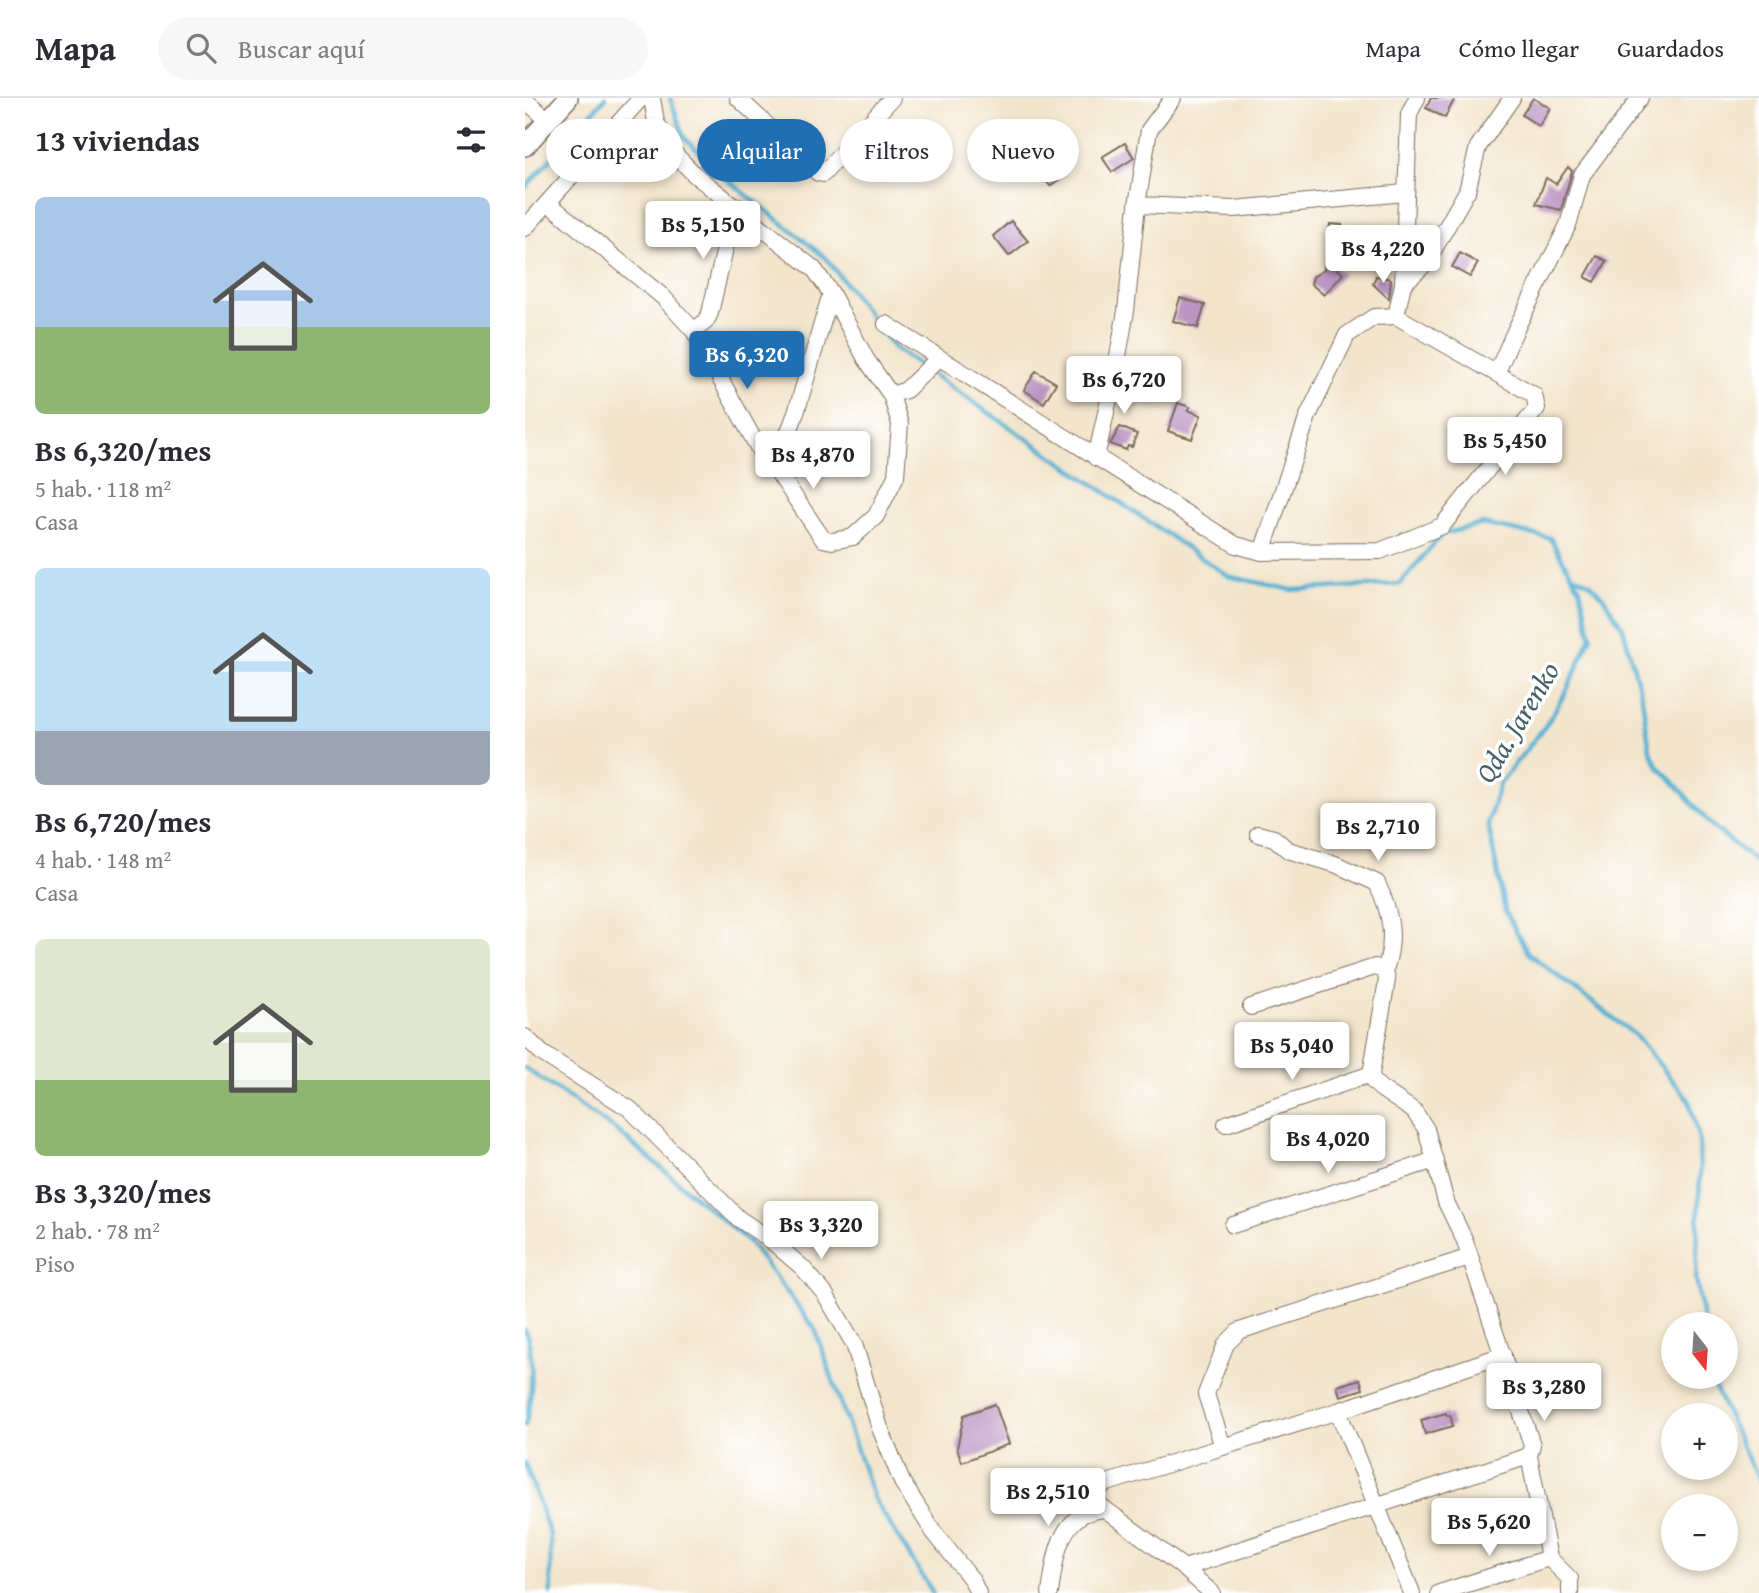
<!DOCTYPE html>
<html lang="es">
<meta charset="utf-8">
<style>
:root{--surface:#fff;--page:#f7f7f7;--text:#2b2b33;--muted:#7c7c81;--line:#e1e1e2;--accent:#1f6fb2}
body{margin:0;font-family:"Gentium Book Plus",serif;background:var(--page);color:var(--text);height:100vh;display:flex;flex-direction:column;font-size:26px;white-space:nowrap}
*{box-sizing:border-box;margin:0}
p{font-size:23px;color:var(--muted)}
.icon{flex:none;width:38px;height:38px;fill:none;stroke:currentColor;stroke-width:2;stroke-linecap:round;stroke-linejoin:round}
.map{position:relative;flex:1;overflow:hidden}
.sheet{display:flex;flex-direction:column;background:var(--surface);width:525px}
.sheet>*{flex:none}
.banner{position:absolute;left:21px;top:21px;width:665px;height:63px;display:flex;gap:14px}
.needle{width:46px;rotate:163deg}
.buttons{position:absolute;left:1136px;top:1214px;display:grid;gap:14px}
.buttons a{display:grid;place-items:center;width:77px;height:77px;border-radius:50%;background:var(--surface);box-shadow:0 4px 10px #0003;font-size:35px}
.price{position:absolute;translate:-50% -60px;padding:0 16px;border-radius:7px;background:#fff;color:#222;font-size:23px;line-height:46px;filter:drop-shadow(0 2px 4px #0008)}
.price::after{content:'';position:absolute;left:50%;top:42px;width:21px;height:16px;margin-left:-10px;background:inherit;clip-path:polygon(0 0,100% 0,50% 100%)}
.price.selected{background:var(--accent);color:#fff}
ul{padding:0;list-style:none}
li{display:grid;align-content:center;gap:14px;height:371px;padding:0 35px}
li span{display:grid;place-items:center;height:217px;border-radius:10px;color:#555}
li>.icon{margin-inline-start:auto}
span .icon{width:126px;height:126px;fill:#fffc;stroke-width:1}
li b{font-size:30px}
h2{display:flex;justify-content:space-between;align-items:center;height:84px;padding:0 35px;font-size:30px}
.chip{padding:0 24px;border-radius:32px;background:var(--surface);box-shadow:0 4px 10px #0003;font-size:24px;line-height:63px}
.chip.selected{background:var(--accent);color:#fff}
header{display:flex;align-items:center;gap:42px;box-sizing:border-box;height:98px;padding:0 35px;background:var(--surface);border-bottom:2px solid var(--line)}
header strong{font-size:33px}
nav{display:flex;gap:38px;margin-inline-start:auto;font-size:24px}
.search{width:490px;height:63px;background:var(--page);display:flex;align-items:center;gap:18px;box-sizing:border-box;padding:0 24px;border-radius:38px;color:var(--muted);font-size:26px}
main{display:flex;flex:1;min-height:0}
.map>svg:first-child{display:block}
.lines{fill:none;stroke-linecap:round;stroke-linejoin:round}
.stream{stroke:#55b1d3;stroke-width:4.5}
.building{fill:#bc95c4}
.minor-casing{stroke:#7b6b5b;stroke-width:18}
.tertiary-casing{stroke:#7b6b5b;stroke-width:22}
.minor{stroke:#fff;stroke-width:16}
.tertiary{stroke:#fff;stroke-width:19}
.labels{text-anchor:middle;stroke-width:7;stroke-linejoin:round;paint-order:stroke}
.water-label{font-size:28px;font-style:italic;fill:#456066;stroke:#fff}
</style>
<header>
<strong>Mapa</strong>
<div class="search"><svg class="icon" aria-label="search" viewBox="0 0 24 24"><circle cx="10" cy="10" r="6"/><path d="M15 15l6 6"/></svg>Buscar aquí</div>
<nav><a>Mapa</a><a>Cómo llegar</a><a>Guardados</a></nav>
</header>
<main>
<section class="sheet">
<h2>13 viviendas<svg class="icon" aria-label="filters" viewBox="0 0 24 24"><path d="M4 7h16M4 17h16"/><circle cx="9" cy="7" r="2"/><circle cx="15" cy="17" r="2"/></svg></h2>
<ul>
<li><span style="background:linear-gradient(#a9c7e8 60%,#8fb573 0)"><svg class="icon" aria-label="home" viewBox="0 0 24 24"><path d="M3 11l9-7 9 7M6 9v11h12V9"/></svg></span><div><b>Bs 6,320/mes</b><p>5 hab. · 118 m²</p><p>Casa</p></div></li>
<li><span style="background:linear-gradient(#bfe0f5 75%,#9aa5b1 0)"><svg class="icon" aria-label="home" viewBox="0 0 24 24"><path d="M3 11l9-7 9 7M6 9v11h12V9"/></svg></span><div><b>Bs 6,720/mes</b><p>4 hab. · 148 m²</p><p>Casa</p></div></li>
<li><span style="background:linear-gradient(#dfe7d0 65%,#8fb573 0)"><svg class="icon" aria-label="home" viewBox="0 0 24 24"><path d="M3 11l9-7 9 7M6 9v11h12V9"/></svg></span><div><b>Bs 3,320/mes</b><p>2 hab. · 78 m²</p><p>Piso</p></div></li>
</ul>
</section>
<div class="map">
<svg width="1234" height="1495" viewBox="0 0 1234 1495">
<rect width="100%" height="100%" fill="#fff"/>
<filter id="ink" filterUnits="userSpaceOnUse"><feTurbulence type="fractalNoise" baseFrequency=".0143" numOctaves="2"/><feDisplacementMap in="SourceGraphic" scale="14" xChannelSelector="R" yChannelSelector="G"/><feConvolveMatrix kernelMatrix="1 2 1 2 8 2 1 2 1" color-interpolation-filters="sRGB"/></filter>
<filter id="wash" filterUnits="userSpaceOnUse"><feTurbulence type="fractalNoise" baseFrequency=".00686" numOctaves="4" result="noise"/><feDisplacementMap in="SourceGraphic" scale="28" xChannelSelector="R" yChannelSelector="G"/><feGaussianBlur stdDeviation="1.57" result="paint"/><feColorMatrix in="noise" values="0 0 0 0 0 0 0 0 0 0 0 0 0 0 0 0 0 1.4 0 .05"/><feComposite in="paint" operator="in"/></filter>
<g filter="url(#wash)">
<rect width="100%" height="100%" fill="#f3e5cc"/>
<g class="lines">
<!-- stream -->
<g class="stream">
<path d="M 145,0 L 159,39 L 198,78 L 301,160 L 369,250 L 703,478 L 767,492 L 875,486 L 917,436 L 958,426 L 1025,440 L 1055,491 L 1066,538 L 1043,590 L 1021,627 L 974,686 L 963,726 L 980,813 L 1003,855 L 1110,937 L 1164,1002 L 1174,1041 L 1175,1074 L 1171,1181 L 1179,1227"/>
<path d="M 0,90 L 80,0"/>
<path d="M 1048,477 L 1066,486 L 1078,499 L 1098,530 L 1117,600 L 1125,653 L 1134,670 L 1147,682 L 1185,726 L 1234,767"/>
<path d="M 0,970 L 91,1032 L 224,1144 L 290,1231 L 349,1401 L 408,1495"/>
<path d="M 0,1232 C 10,1255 7,1303 0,1328"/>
<path d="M 1188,1279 L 1190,1290 L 1234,1384"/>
<path d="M 0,1365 L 25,1437 L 26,1495"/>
</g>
</g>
<g id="blocks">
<!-- building -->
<g class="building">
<path d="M 906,0 L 930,0 L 920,20 L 901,10 Z"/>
<path d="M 1008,0 L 1025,10 L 1014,28 L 997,17 Z"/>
<path d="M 600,45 L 609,60 L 587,74 L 577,59 Z"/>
<path d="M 525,60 L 539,78 L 525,88 L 511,71 Z"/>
<path d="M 1043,69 L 1047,73 L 1036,112 L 1011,106 L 1021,80 L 1031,86 Z"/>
<path d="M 486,123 L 503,143 L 484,158 L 468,138 Z"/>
<path d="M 805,126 L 817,127 L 814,157 L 806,166 L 818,176 L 799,197 L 786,186 L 788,179 L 799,172 Z"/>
<path d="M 935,155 L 953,165 L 945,179 L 927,169 Z"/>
<path d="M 1072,158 L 1082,163 L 1070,184 L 1060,179 Z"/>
<path d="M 851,178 L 866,181 L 864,201 L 848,186 Z"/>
<path d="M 655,200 L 680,207 L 673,230 L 648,223 Z"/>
<path d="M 511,273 L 531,285 L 519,305 L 499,292 Z"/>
<path d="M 653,305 L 665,309 L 663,312 L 676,317 L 667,341 L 643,333 Z"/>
<path d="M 595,329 L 612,336 L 607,349 L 603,348 L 601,352 L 585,346 Z"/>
<path d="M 835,1281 L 838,1291 L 815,1298 L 812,1288 Z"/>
<path d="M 470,1306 L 484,1346 L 437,1364 L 432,1350 L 439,1317 Z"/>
<path d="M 921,1315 L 922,1318 L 925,1317 L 928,1328 L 900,1336 L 896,1322 Z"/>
</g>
</g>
</g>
<g filter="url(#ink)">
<use href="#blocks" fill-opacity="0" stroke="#7b6b5b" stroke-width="2"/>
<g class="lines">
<!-- minor casing -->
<g class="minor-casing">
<g id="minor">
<path d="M 213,0 L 293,75 L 298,76 L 367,0"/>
<path d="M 0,2 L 23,22"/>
<path d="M 23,105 L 138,199 L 169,233 L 234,351 L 250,370 L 298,441 L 307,443 L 328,439 L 351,418 L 371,378 L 375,326 L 366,297 L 341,261 L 306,195 L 289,171 L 170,77 L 146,52 L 131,24 L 127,0"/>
<path d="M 612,107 L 709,111 L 880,95"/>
<path d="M 0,130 L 116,0"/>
<path d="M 878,186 L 901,165 L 942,93 L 953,49 L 987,0"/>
<path d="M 361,226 L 711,447 L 737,454 L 855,453 L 917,428 L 1012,310 L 1009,297 L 871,218"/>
<path d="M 169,233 L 181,223 L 185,215 L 210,107"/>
<path d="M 972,274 L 990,233 L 1043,127 L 1057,77 L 1115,0"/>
<path d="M 366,297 L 381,292 L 414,260"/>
<path d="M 571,360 L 591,269 L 601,213 L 612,107 L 624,32 L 648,0"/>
<path d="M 250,370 L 271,315 L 306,195"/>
<path d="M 737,454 L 783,318 L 822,237 L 849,219 L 871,218 L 878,186 L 884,16 L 892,0"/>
<path d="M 733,736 L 749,740 L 763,752 L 810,766 L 852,785 C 866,815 871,840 860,872"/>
<path d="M 726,909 L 850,869 L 860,872 L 862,882 L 846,976 L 848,983 L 855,990 L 889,1013 L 901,1031 L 921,1104 L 940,1143 L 1007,1347 L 1004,1358 L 1024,1460 L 1045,1481 L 1045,1495"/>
<path d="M 0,939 L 18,956 L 105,1011 L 214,1121 L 243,1140 L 278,1170 L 300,1196 L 329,1246 L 355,1330 L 377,1384 L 408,1433 L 447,1482 L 453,1495"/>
<path d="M 701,1026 L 846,976"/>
<path d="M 708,1127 L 910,1062"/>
<path d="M 813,1313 L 887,1495"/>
<path d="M 698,1349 L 681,1296 L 701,1246 L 714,1233 L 945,1159"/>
<path d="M 659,1470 L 1004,1358"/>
<path d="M 525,1495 C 529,1469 531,1435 555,1418 C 561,1414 570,1413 577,1411"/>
<path d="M 687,1495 L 659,1470 L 565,1400 L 579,1386 L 813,1313 L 978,1257"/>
<path d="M 914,1495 L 1024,1460"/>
</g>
</g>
<!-- tertiary casing -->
<g class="tertiary-casing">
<path id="tertiary" d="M 0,48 L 43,0"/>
</g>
<!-- minor -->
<use href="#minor" class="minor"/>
<!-- tertiary -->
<use href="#tertiary" class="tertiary"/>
</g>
</g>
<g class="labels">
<!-- water labels -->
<g class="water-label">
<text transform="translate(992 624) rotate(-59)" y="10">Qda. Jarenko</text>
</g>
</g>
</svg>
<div class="buttons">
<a><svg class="needle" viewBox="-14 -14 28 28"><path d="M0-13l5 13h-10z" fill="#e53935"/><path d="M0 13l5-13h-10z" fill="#7c7c81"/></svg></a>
<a>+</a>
<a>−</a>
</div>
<b class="price" style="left:178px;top:163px">Bs 5,150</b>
<b class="price" style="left:858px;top:187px">Bs 4,220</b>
<b class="price selected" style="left:222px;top:293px">Bs 6,320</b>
<b class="price" style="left:599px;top:318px">Bs 6,720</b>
<b class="price" style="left:980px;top:379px">Bs 5,450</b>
<b class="price" style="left:288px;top:393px">Bs 4,870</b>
<b class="price" style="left:853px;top:765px">Bs 2,710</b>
<b class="price" style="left:767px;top:984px">Bs 5,040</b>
<b class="price" style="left:803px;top:1077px">Bs 4,020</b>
<b class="price" style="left:296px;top:1163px">Bs 3,320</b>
<b class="price" style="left:1019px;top:1325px">Bs 3,280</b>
<b class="price" style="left:523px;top:1430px">Bs 2,510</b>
<b class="price" style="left:964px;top:1460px">Bs 5,620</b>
<div class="banner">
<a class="chip">Comprar</a>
<a class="chip selected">Alquilar</a>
<a class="chip">Filtros</a>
<a class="chip">Nuevo</a>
</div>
</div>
</main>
